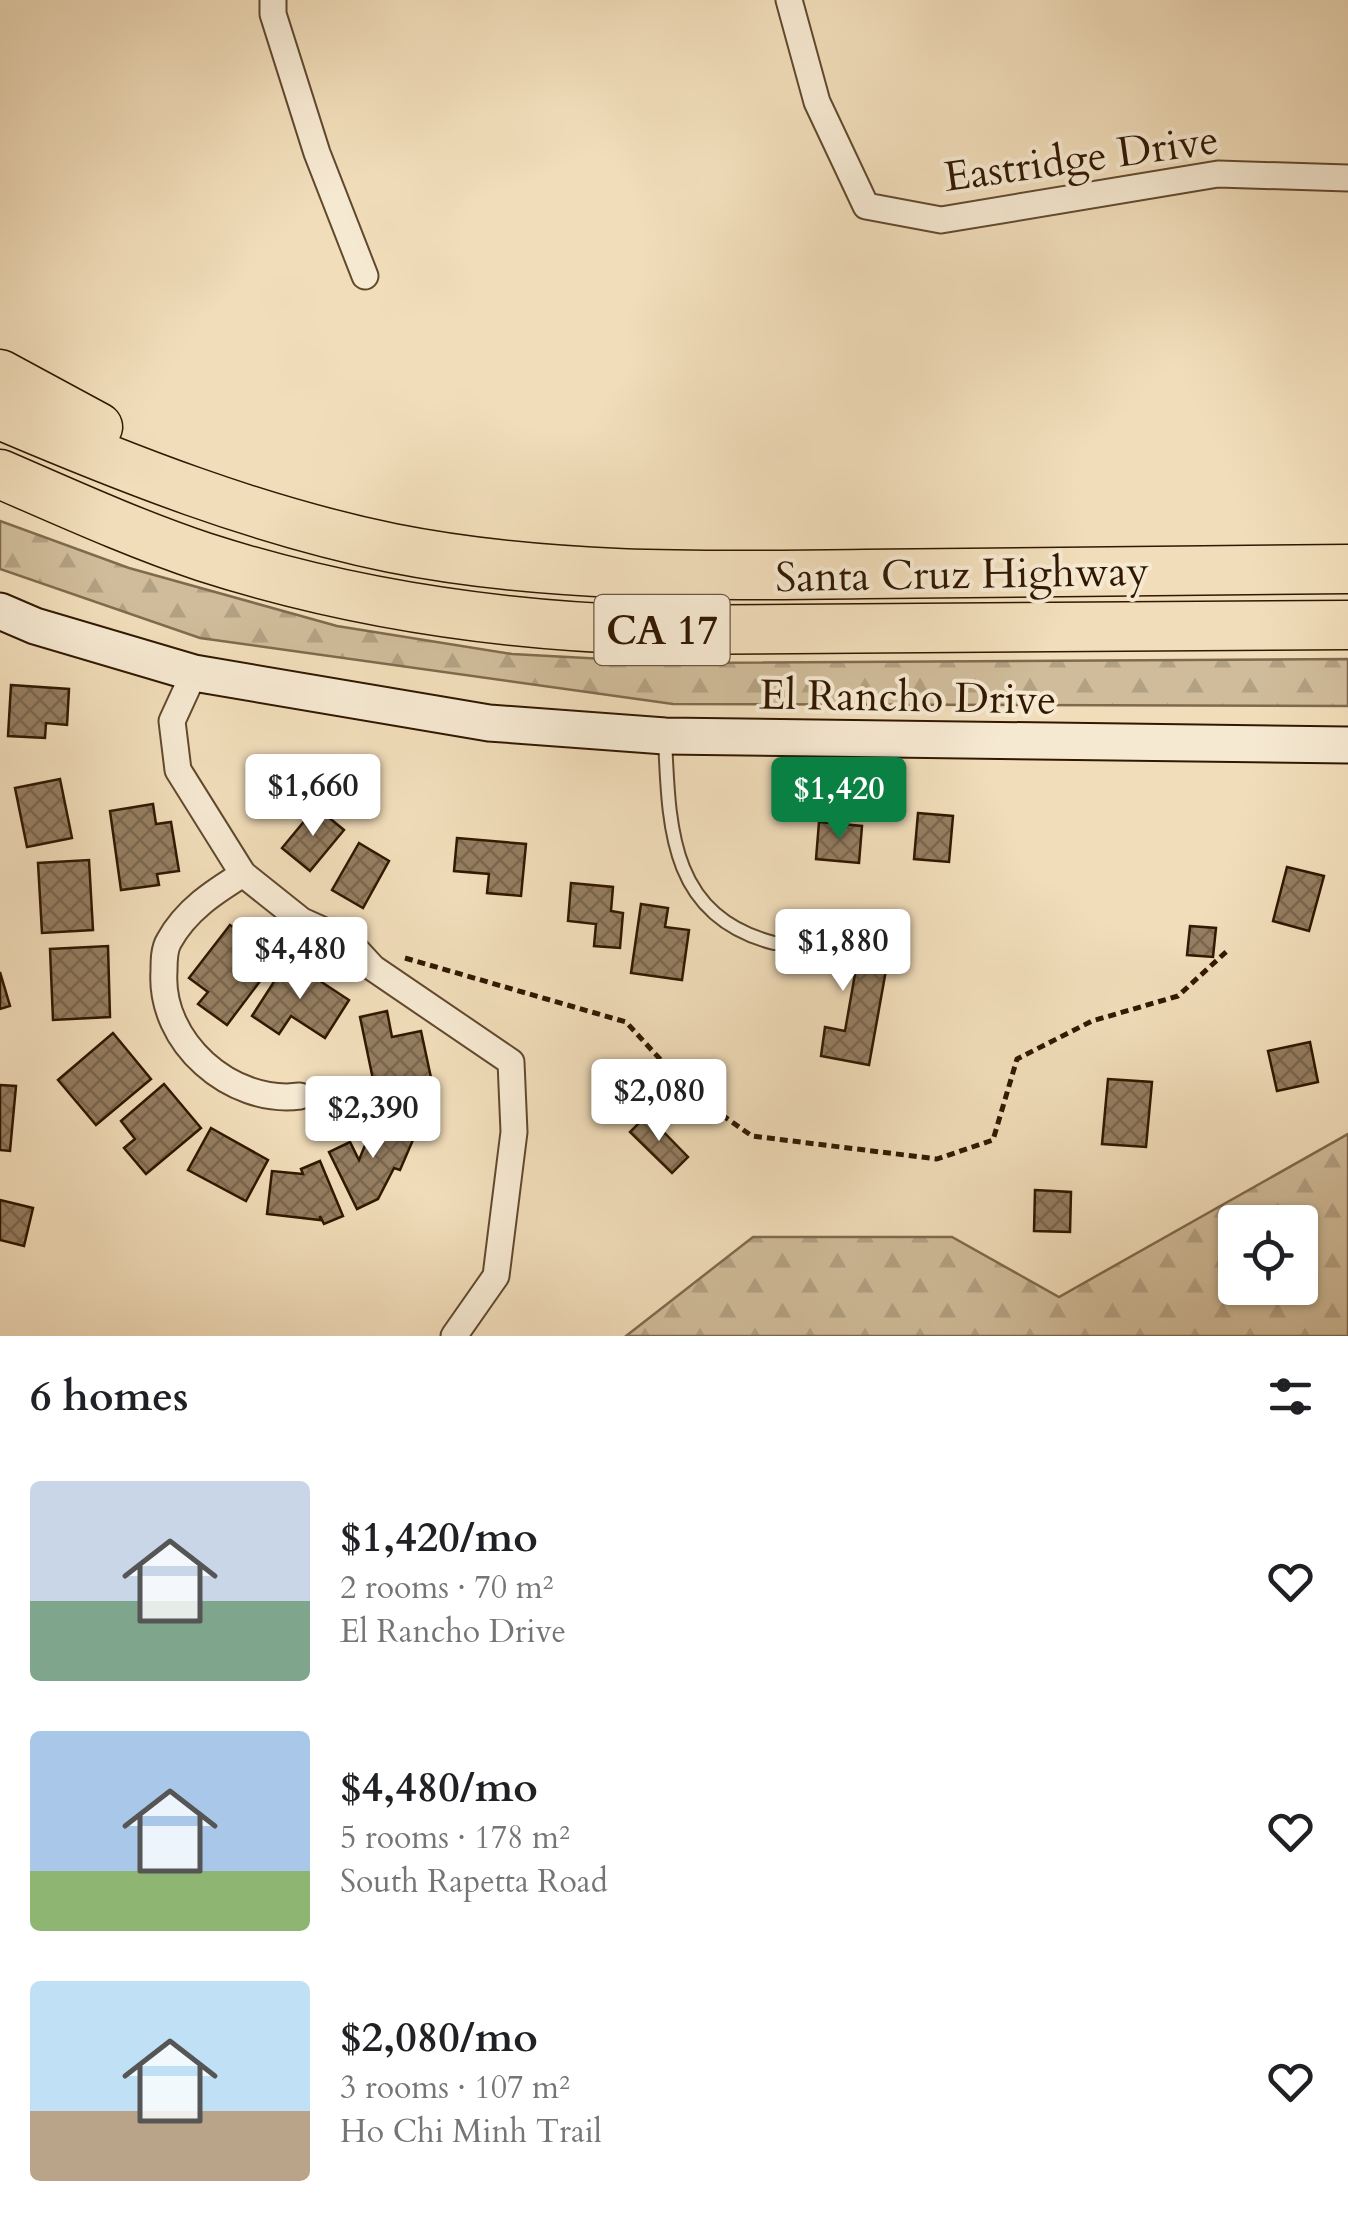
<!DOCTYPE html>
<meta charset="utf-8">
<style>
:root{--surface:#fff;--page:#f6f6f6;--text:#202124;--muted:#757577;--accent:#0b8043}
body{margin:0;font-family:Cardo,serif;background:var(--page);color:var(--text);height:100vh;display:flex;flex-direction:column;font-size:38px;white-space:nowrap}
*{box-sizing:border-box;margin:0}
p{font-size:32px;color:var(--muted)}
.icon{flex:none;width:55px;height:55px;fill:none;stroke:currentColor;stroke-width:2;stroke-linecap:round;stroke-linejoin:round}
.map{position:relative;height:1336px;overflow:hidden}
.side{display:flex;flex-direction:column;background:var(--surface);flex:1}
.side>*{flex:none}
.controls{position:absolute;left:1218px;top:1205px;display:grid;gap:20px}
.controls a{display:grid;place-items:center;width:100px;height:100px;border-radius:10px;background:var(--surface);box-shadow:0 2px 8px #0004;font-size:50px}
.price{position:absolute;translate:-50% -85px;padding:0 22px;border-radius:10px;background:#fff;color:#222;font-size:32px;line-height:65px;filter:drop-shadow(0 2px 5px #0008)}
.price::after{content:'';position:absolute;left:50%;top:60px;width:30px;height:22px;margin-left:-15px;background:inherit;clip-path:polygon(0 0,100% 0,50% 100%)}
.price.on{background:var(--accent);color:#fff}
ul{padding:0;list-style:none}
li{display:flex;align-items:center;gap:30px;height:250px;padding:0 30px}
li span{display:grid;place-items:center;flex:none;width:280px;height:200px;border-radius:10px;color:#555}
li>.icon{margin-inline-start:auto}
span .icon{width:120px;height:120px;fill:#fffc;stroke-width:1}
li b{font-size:42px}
h2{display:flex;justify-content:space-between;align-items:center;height:120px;padding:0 30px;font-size:42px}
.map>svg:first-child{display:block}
.forest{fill:url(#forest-firs);stroke:#806a4d;stroke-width:2.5;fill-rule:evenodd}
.building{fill:url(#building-cross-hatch);stroke:#311800;stroke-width:2.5}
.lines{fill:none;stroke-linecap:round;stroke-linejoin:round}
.lane-casing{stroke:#61492e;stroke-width:16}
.street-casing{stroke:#61492e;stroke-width:29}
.secondary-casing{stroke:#311800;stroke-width:39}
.highway-casing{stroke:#311800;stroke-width:51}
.path{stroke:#311800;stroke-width:5;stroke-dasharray:8 5;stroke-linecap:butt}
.lane{stroke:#f6e9d2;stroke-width:12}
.street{stroke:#f6e9d2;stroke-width:25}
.secondary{stroke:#f6e9d2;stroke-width:35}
.highway{stroke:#f1ddba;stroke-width:48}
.labels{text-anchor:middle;stroke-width:8;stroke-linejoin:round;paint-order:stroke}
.shield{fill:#f6e9d2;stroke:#6c573f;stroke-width:2.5}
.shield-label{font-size:40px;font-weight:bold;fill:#311800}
.street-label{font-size:42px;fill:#311800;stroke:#f6e9d2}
</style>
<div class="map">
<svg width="1348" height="1336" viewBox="0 0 1348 1336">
<defs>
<pattern id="forest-firs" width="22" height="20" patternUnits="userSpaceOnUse" patternTransform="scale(2.5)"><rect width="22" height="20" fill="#d0bc9a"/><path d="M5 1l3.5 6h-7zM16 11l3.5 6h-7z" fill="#b3a183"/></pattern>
<pattern id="building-cross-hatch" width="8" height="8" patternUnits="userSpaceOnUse" patternTransform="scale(2.5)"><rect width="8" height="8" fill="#957e61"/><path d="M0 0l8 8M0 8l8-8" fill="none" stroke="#7a664e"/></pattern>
</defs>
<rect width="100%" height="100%" fill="#f1ddba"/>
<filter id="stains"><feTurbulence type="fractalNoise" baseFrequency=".002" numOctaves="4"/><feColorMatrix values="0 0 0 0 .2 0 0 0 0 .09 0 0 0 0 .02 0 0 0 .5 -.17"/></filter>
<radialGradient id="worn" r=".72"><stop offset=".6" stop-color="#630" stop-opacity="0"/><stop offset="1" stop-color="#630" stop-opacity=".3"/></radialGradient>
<!-- forest -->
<g class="forest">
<path d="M 0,521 L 129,568 L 337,626 L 512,654 L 679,663 L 1348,659 L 1348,706 L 673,704 L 200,638 L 0,569 Z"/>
<path d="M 1348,1134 L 1348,1336 L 626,1336 L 753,1237 L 952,1237 L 1059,1297 ZM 1235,1222 L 1300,1222 L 1300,1288 L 1235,1288 Z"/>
</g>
<!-- building -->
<g class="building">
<path d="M 11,685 L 69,689 L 67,725 L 46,723 L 45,738 L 8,736 Z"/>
<path d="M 60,779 L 72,838 L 27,847 L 15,788 Z"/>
<path d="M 153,804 L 156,824 L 171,822 L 179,871 L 157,874 L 159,885 L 121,890 L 110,811 Z"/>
<path d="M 316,807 L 344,830 L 310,871 L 282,848 Z"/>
<path d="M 918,813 L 953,816 L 949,862 L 914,859 Z"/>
<path d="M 819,822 L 862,826 L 859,863 L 816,859 Z"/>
<path d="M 457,838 L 526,844 L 521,896 L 487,893 L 489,874 L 454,871 Z"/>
<path d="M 359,843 L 389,861 L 363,908 L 332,890 Z"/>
<path d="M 89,860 L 93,930 L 42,933 L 38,863 Z"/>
<path d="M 1287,867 L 1324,876 L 1309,931 L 1273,921 Z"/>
<path d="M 571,883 L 613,887 L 611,911 L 623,913 L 620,948 L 594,946 L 596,924 L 568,921 Z"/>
<path d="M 641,904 L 668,908 L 665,927 L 689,930 L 682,980 L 631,973 Z"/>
<path d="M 230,925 L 276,960 L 227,1025 L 198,1004 L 208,992 L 189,978 Z"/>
<path d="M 1190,926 L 1216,928 L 1213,957 L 1187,955 Z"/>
<path d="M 788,930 L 850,940 L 847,963 L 886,970 L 869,1065 L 821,1056 L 825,1027 L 845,1031 L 855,974 L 782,961 Z"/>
<path d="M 108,946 L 110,1017 L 53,1020 L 50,949 Z"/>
<path d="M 288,960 L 349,1000 L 325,1038 L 291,1016 L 279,1034 L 252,1016 Z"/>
<path d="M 0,972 L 10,1006 L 0,1009 Z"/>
<path d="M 387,1011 L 392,1037 L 421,1031 L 436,1101 L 380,1113 L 360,1017 Z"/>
<path d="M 113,1033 L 151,1079 L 96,1125 L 58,1080 Z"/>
<path d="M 1310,1042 L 1318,1082 L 1277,1091 L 1268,1051 Z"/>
<path d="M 1108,1079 L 1152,1082 L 1146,1147 L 1102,1144 Z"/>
<path d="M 164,1084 L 201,1128 L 146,1174 L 124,1148 L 135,1139 L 121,1121 Z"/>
<path d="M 0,1085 L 16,1086 L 10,1151 L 0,1150 Z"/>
<path d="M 647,1115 L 688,1157 L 672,1173 L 630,1132 Z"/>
<path d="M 377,1116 L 416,1133 L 400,1170 L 394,1168 L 378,1199 L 357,1209 L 329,1152 L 350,1142 L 359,1160 Z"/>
<path d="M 211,1128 L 268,1160 L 246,1201 L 188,1170 Z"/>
<path d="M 320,1161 L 343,1216 L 324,1224 L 320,1216 L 320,1220 L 267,1214 L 272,1171 L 303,1174 L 301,1169 Z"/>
<path d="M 1035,1190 L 1071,1192 L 1070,1232 L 1034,1231 Z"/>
<path d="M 0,1200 L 33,1208 L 24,1246 L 0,1240 Z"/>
</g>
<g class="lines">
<!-- lane casing -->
<g class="lane-casing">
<path id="lane" d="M 665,738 C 669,827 669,916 774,943"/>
</g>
<!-- street casing -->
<g class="street-casing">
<g id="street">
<path d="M 273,0 L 273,14 L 317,153 L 365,276"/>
<path d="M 789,0 L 817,102 L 866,206 L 941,220 L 1218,174 L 1348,178"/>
<path d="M 194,673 L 172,721 L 178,770 L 243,874 L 302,921 L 349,942 L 373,968 L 511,1062 L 514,1132 L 496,1276 L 454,1336"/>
<path d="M 243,874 C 214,892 186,910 169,941 C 164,949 164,961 164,971 C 159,1042 231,1105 300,1096"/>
</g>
</g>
<!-- secondary casing -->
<g class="secondary-casing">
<path id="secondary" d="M 0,611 L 35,626 L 194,673 L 489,723 L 665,736 L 1348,745"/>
</g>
<!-- highway casing -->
<g class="highway-casing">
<g id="highway">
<path d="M 0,374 L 98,427"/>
<path d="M 0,415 C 127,469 256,520 392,548 C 548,579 707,576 865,574 C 1026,573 1187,571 1348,569"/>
<path d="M 0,474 C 67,503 135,534 204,557 C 347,603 495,625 645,630 L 1348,625"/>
</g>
</g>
<!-- path -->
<path class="path" d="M 405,958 L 626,1022 L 692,1094 L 752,1136 L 937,1159 L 993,1140 L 1017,1059 L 1092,1021 L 1178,996 L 1227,951"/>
<!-- lane -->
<use href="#lane" class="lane"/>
<!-- street -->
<use href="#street" class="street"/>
<!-- secondary -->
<use href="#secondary" class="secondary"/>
<!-- highway -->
<use href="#highway" class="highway"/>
</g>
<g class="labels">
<!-- shield labels -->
<rect class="shield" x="594.5" y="595" width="135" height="70" rx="8"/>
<g class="shield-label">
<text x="662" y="644">CA 17</text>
</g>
<!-- street labels -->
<g class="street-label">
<text transform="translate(1081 157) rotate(-8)" y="15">Eastridge Drive</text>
<text transform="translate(962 573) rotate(-1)" y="15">Santa Cruz Highway</text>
<text transform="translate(908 696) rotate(1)" y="15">El Rancho Drive</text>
</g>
</g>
<rect width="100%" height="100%" filter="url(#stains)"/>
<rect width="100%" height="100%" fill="url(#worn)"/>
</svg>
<div class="controls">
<a><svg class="icon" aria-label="locate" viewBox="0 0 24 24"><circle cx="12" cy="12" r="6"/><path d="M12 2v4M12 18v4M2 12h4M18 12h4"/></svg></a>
</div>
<b class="price" style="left:313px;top:839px">$1,660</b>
<b class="price on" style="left:839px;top:842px">$1,420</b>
<b class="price" style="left:843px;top:994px">$1,880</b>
<b class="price" style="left:300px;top:1002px">$4,480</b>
<b class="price" style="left:659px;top:1144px">$2,080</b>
<b class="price" style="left:373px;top:1161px">$2,390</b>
</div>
<section class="side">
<h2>6 homes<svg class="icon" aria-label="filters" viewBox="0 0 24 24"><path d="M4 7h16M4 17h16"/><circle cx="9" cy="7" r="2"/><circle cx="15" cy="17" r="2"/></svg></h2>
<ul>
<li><span style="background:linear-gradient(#c9d6e8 60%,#7fa58c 0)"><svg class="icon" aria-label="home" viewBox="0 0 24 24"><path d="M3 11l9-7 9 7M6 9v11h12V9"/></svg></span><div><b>$1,420/mo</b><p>2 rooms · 70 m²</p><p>El Rancho Drive</p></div><svg class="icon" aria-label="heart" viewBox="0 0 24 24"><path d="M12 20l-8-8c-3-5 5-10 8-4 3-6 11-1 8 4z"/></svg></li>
<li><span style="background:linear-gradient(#a9c7e8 70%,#8fb573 0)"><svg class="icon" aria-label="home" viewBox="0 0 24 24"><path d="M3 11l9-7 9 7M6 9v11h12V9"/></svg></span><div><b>$4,480/mo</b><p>5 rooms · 178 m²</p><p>South Rapetta Road</p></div><svg class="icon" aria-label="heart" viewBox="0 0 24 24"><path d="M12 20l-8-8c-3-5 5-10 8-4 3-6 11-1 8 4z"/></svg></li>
<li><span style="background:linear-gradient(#bfe0f5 65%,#b9a48a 0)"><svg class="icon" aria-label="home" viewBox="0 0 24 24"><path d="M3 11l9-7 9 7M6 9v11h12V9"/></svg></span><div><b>$2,080/mo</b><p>3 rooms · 107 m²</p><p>Ho Chi Minh Trail</p></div><svg class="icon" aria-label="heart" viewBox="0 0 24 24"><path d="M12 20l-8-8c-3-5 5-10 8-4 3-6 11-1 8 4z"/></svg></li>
</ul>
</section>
